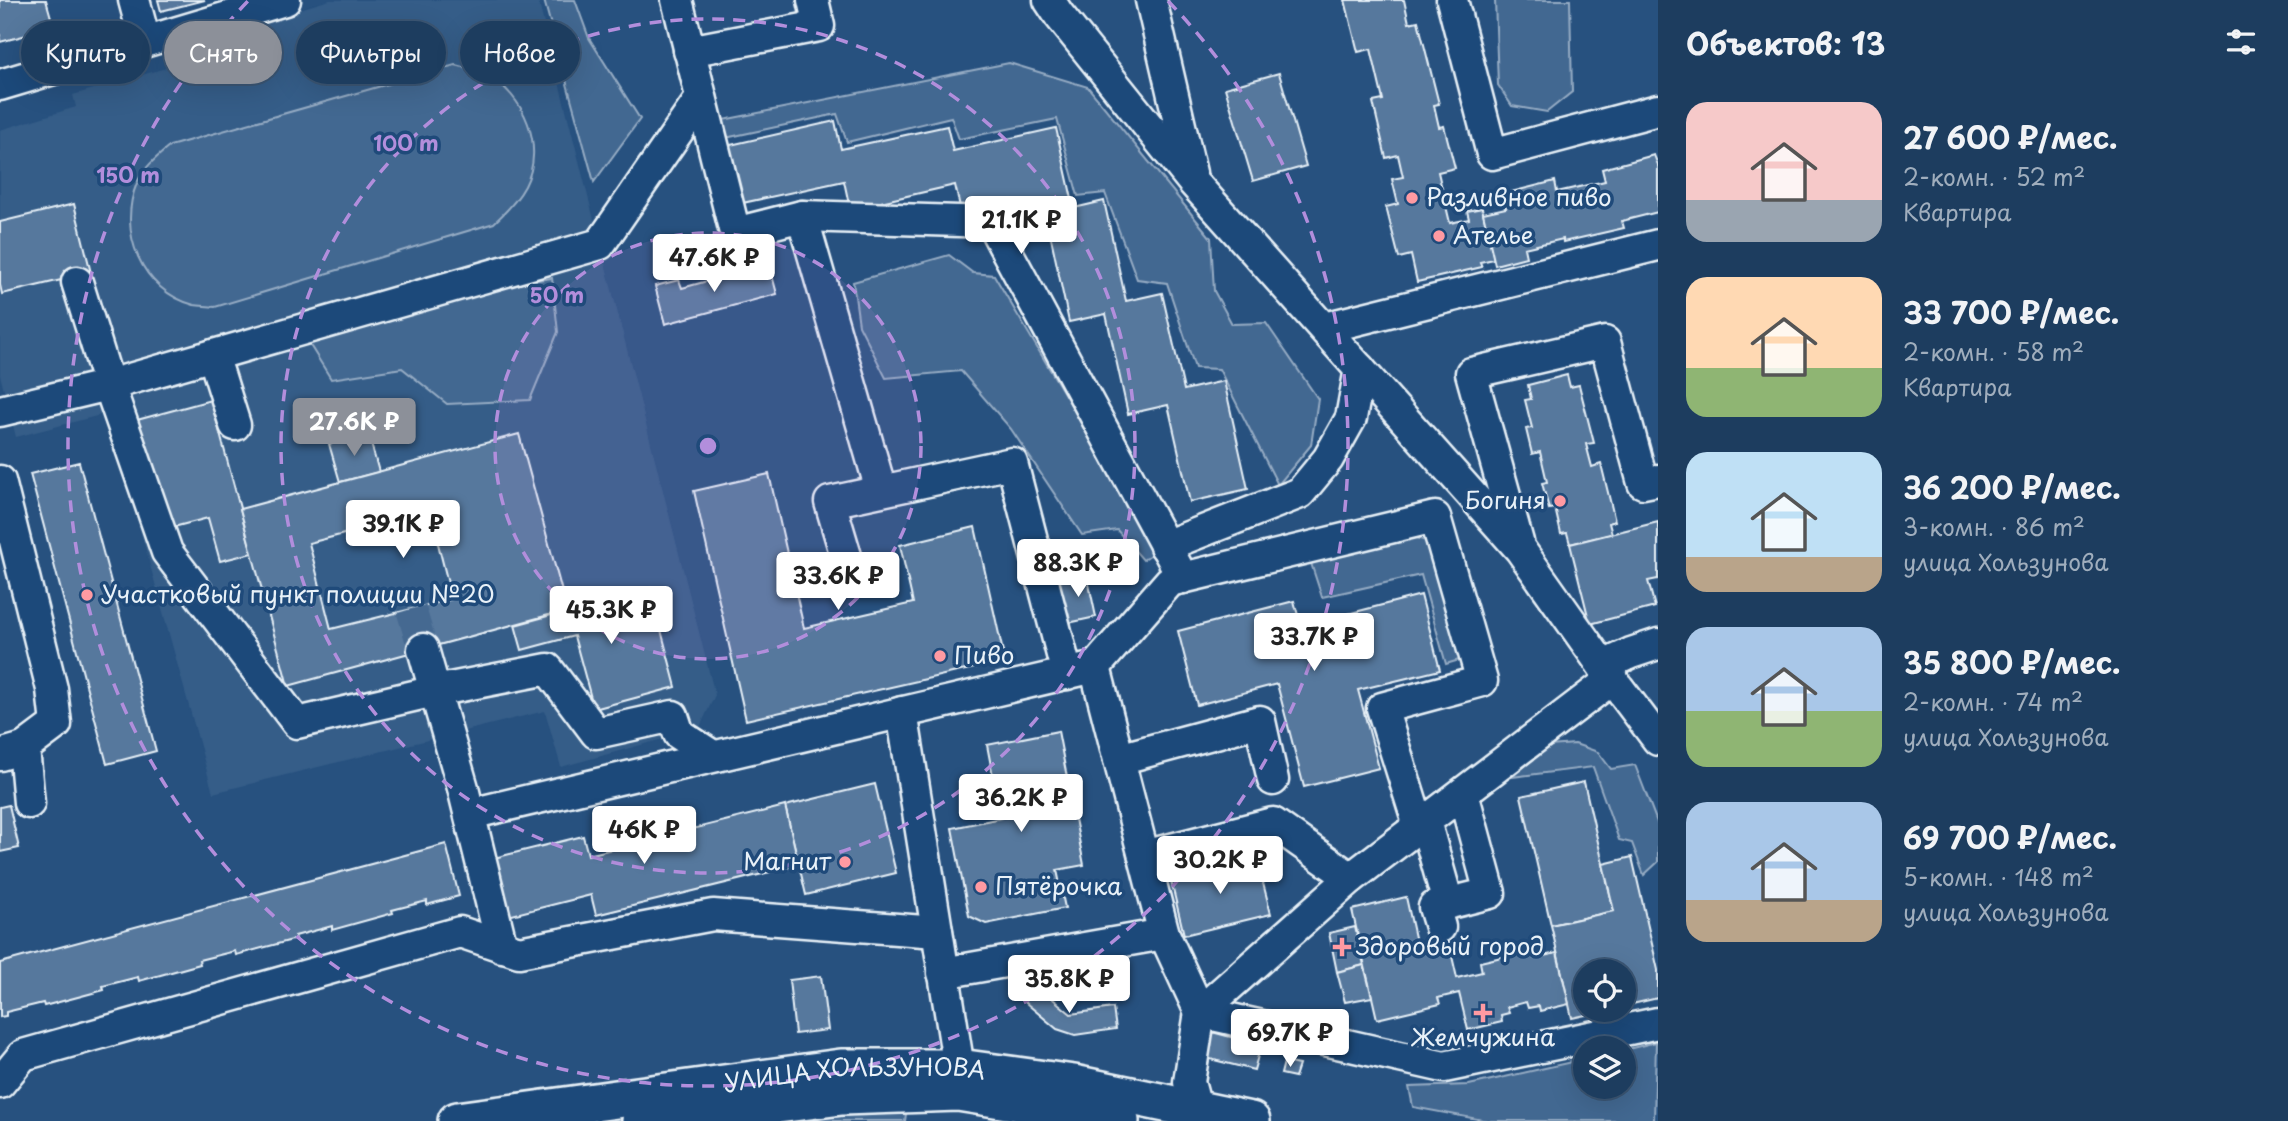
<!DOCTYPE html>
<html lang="ru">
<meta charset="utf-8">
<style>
:root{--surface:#1d3d5f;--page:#2a4868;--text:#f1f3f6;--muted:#a0aebd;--line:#3b5674;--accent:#8c9099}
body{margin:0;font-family:"Playpen Sans",sans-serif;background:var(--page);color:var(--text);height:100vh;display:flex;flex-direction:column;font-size:26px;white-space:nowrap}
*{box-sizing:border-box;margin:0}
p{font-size:23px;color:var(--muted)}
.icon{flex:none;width:38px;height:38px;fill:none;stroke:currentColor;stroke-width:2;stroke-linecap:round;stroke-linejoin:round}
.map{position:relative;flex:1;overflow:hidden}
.panel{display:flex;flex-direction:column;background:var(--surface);width:630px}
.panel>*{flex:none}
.hud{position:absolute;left:21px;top:21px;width:665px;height:63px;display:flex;gap:14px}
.fabs{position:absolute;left:1573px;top:959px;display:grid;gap:14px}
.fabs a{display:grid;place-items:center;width:63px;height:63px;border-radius:50%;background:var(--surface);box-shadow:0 7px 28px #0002,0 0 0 2px var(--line);font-size:35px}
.price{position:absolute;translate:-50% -60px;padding:0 16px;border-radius:7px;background:#fff;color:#222;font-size:23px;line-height:46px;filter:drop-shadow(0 2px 4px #0008)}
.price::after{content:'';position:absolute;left:50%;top:42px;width:21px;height:16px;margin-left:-10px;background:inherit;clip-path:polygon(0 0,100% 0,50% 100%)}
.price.active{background:var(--accent);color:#fff}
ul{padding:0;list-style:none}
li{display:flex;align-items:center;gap:21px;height:175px;padding:0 28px}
li span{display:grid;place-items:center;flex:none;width:196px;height:140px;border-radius:21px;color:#555}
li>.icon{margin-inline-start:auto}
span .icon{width:84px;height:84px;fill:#fffc;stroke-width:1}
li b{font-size:30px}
h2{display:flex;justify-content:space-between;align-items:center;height:84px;padding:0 28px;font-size:30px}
.pill{padding:0 24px;border-radius:32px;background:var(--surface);box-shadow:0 7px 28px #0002,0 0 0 2px var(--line);font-size:24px;line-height:63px}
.pill.active{background:var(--accent);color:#fff}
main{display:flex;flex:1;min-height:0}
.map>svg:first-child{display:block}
.built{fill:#355d88}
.green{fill:#436891;stroke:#96acc4;stroke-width:2}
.building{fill:#57789d;stroke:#e8f1f8;stroke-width:2;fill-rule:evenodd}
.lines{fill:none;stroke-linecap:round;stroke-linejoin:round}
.minor-tunnel{stroke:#446991;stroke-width:30;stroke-dasharray:30 15;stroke-linecap:butt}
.minor-casing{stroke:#e8f1f8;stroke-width:35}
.major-casing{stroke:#e8f1f8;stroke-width:42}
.minor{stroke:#1f4a7a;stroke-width:30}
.major{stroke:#1f4a7a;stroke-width:37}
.ring{fill:none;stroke:#b28edc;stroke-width:3.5;stroke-dasharray:12 9}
.poi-dot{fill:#ff9aa2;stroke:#1f4a7a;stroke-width:2.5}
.labels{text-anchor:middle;stroke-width:7;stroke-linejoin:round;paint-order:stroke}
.poi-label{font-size:24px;fill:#e8f1f8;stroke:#1f4a7a;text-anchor:start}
.street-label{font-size:24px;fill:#e8f1f8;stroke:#1f4a7a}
.centre{fill:#b28edc;stroke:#1f4a7a;stroke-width:3.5}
.ring-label{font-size:21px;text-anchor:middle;font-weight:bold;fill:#b28edc;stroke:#1f4a7a;stroke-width:7;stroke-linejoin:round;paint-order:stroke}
</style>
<main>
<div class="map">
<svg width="1658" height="1121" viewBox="0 0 1658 1121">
<rect width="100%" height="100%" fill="#27517f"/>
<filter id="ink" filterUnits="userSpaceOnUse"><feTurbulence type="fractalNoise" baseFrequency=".0143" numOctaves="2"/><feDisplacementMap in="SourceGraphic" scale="14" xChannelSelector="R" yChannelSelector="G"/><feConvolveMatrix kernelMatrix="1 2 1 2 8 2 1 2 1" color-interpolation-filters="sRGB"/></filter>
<g filter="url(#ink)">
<!-- built -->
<path class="built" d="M 330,0 L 538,0 L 715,695 L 699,729 L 561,767 L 545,711 L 213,793 L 108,413 L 16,437 L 0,375 L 0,130 L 76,107 L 73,95 L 166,68 L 162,50 Z"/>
<!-- green -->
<g class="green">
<path d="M 544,0 L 575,0 L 589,38 L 640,119 L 594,182 Z"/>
<path d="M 1495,0 L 1570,0 L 1572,92 L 1547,112 L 1512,106 L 1498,85 Z"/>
<path d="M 1009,63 L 1088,87 L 1211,238 L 1214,291 L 1232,324 L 1266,323 L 1318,399 L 1311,445 L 1278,485 L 1219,369 L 1195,368 L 1167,283 L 1137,279 L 1105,193 L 1078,196 L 1057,119 L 959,139 L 951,117 L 847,142 L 837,114 L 725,138 L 718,121 Z"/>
<path d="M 455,65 C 466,68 477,70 487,75 C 524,95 546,146 525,186 C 517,201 506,212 494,223 L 215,307 C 208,306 201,306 194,305 C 141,291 117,231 137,183 C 144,167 157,157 170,146 Z"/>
<path d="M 949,255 L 973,273 L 994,275 L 1157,550 L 1143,560 L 1117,530 L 1082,535 L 1011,429 L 961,371 L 886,378 L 859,325 L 853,282 Z"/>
<path d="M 552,278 L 558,332 L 530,400 L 447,404 L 402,368 L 331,379 L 308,342 L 473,289 Z"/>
<path d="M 1406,534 L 1431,543 L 1466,658 L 1446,664 L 1421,575 L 1322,597 L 1309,557 Z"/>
<path d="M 1575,744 L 1598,752 L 1611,769 L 1635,765 L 1658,825 L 1658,862 L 1644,875 L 1632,843 L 1619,840 L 1593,767 L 1512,777 L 1549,746 Z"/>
<path d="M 1656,1042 L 1654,1121 L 1488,1121 L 1413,1107 L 1409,1087 L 1469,1085 L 1585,1059 L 1586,1087 L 1624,1087 L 1624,1050 Z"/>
<path d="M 871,1113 L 906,1114 L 905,1121 L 793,1121 Z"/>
</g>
<!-- building -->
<g class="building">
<path d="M 0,0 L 46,0 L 54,28 L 0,42 Z"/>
<path d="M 158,0 L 205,0 L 161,11 Z"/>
<path d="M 1345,0 L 1404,0 L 1409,23 L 1418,21 L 1439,104 L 1434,105 L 1439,127 L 1444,126 L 1455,168 L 1438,172 L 1450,223 L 1469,219 L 1467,211 L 1482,208 L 1494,259 L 1480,262 L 1482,267 L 1417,282 L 1411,255 L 1399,258 L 1386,207 L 1398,204 L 1392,179 L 1403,177 L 1398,155 L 1386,158 L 1373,102 L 1383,100 L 1371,49 L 1358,52 Z"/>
<path d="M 1279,73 L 1306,166 L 1253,181 L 1225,88 Z"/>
<path d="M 835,121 L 841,149 L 947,126 L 953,151 L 1056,128 L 1074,208 L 1104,201 L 1126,301 L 1162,293 L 1184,390 L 1224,381 L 1248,489 L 1190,502 L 1168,405 L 1128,414 L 1106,314 L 1069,322 L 1048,224 L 1017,231 L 1011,200 L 961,211 L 955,185 L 850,209 L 844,181 L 738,204 L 726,146 Z"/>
<path d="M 1654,155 L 1658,165 L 1658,212 L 1622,221 L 1624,228 L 1563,242 L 1563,239 L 1524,248 L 1526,257 L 1495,265 L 1483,213 L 1506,208 L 1503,194 L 1555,181 L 1557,192 L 1605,181 L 1602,169 Z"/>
<path d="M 74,204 L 91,273 L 2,294 L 0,285 L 0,222 Z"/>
<path d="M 769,264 L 777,294 L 665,324 L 655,286 L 679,280 L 682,288 Z"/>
<path d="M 1567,375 L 1570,387 L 1579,385 L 1594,443 L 1586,444 L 1592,467 L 1601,464 L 1615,521 L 1609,523 L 1612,534 L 1570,544 L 1567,533 L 1561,534 L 1555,508 L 1549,509 L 1542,483 L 1547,482 L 1540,452 L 1532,454 L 1526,429 L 1532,428 L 1525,400 L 1531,399 L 1528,385 Z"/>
<path d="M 211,400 L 252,553 L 220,561 L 208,518 L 166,529 L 137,420 Z"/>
<path d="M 368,433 L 379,472 L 340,482 L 329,444 Z"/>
<path d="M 519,434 L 567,610 L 288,686 L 240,509 ZM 430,512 L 452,599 L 331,629 L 309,543 Z"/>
<path d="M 79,462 L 156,751 L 107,764 L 30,474 Z"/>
<path d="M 769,474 L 804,628 L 913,603 L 900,545 L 975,527 L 1005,661 L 746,720 L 694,491 Z"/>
<path d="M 1658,522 L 1658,579 L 1648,581 L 1655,607 L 1590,624 L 1570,544 Z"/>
<path d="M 1087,575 L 1096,617 L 1068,623 L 1059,581 Z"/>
<path d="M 650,588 L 676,687 L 594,709 L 574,636 L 522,650 L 515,625 Z"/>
<path d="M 1421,595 L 1440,670 L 1358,690 L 1379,768 L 1304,787 L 1277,684 L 1197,705 L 1178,631 L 1294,601 L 1301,626 Z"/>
<path d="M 1058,731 L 1084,865 L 1057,870 L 1065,908 L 986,924 L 969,916 L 952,828 L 1001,818 L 987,745 Z"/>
<path d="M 1584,782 L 1614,911 L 1551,925 L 1521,796 Z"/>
<path d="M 875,784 L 896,873 L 806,895 L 785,806 Z"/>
<path d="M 9,805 L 19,848 L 0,852 L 0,807 Z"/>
<path d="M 785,806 L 799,865 L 596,915 L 591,895 L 500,918 L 486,860 L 583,836 L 588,855 Z"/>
<path d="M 446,844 L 459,896 L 427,905 L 427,901 L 392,910 L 393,913 L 332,930 L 332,926 L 295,936 L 296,939 L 236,955 L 235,951 L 199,960 L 200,964 L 139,981 L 138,977 L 103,986 L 104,990 L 44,1006 L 43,1003 L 6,1012 L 6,1016 L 0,1017 L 0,963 Z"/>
<path d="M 1256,856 L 1271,914 L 1184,935 L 1170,877 Z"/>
<path d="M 1632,857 L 1658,970 L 1658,998 L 1624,1006 L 1624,971 L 1586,971 L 1586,1010 L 1608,1010 L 1572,1018 L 1551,925 L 1614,911 L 1603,864 Z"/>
<path d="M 1406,897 L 1418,951 L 1449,943 L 1457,978 L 1482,972 L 1480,962 L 1532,950 L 1534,958 L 1557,953 L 1569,1004 L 1540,1011 L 1539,1006 L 1528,1008 L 1526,1002 L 1507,1007 L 1509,1013 L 1501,1015 L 1502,1022 L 1468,1030 L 1459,993 L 1438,998 L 1440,1004 L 1377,1019 L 1352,910 Z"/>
<path d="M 1355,927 L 1364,965 L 1337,972 L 1329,933 Z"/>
<path d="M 1364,965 L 1372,997 L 1345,1002 L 1337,972 Z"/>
<path d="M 821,976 L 828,1030 L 795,1034 L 789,980 Z"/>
<path d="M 1035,984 L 1071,1014 L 1113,1008 L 1116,1029 L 1075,1035 L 1057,1029 L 1020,998 Z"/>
<path d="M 1212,1032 L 1261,1045 L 1254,1070 L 1206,1058 Z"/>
<path d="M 1284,1062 L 1299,1065 L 1295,1077 L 1281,1074 Z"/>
</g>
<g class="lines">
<!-- minor-tunnel -->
<path class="minor-tunnel" d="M 411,609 L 423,649"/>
<!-- minor casing -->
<g class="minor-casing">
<g id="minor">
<path d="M 134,0 L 145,41"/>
<path d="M 677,0 L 735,233 L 802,216 L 881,490"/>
<path d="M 1049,0 L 1059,15 L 1193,182 L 1520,549 L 1612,679 L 1658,740"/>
<path d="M 1151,0 L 1191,173"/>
<path d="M 1452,0 L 1492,154 L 1658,110"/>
<path d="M 689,51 L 819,26 L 813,0"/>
<path d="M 0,85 L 285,0"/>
<path d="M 802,216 L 991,222 L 1183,578"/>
<path d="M 77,282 L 109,385 L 167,552 L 297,723 L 435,691 L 548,669 L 596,733 L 673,716 L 679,734 L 713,756"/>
<path d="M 1324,328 L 1658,245"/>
<path d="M 213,355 L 235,425"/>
<path d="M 0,411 L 109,385 L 600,244 L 701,98"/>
<path d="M 0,481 L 52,689 L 56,724 L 24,748 L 0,755"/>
<path d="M 1518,542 L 1471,373 L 1605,342 L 1643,483 L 1658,480"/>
<path d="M 1165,546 L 1300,493 L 1328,459 L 1351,418 L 1360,369"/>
<path d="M 846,556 L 830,502 L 1012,463 L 1067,674"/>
<path d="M 423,649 L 463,788 L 502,947"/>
<path d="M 1603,666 L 1631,653 L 1658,644"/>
<path d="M 1095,667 L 1164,934 L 1200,1012 L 1444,1067 L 1658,1023"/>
<path d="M 902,712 L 959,1068"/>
<path d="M 24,748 L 29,803"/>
<path d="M 1119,759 L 1260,721 L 1273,780"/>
<path d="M 470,814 L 1095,667 L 1170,581 L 1435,517 L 1482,681 L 1382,708 L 1419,826"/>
<path d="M 1425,821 L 1448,903"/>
<path d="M 1144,856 L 1273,823 L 1351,878"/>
<path d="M 1440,927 L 1434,907 L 1490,893 L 1463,793"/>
<path d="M 943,973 L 1164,934"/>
<path d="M 0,1083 L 23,1055 L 460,932 L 519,952 L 713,915 L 937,932"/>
<path d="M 1196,1108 L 1189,1082 L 1200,1012 L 1351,878 L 1612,679"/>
</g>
</g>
<!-- major casing -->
<g class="major-casing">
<g id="major">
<path id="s1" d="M 457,1121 L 841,1068 L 959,1068 L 1074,1084 L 1251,1121"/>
<path d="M 641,1121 L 842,1096 L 958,1092 L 1064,1109 L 1120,1121"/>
</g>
</g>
<!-- minor -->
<use href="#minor" class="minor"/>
<!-- major -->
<use href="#major" class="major"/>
</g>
</g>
<!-- distance rings -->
<circle cx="708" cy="446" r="213" fill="#b28edc" fill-opacity=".12"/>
<g class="ring">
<circle cx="708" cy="446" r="213"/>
<circle cx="708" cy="446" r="427"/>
<path d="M1168 1A640 640 0 1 1 248 1"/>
</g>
<!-- markers -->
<g class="poi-dot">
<circle cx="1412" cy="198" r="7"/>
<circle cx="1439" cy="236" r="7"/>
<circle cx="1560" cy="501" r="7"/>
<circle cx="87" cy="595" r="7"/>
<circle cx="940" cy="656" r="7"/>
<circle cx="845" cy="862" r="7"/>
<circle cx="981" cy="887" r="7"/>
<path d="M1338.5 936.5h7v7h7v7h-7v7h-7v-7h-7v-7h7z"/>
<path d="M1479.5 1002.5h7v7h7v7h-7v7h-7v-7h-7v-7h7z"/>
</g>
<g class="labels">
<!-- poi labels -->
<g class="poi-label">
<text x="1426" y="206">Разливное пиво</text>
<text x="1453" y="244">Ателье</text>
<text x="1546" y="509" text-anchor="end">Богиня</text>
<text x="101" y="603">Участковый пункт полиции №20</text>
<text x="954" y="664">Пиво</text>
<text x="831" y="870" text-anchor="end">Магнит</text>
<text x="995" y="895">Пятёрочка</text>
<text x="1356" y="955">Здоровый город</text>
<text x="1483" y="1046" text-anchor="middle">Жемчужина</text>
</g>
<!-- street labels -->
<g class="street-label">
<text dy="8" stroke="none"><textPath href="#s1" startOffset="401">УЛИЦА ХОЛЬЗУНОВА</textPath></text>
</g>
</g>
<circle cx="708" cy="446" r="10" class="centre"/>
<g class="ring-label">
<text x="406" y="151">100 m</text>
<text x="128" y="183">150 m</text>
<text x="557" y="303">50 m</text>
</g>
</svg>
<div class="fabs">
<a><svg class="icon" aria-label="locate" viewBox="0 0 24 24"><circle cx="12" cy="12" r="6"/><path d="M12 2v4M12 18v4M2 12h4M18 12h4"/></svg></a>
<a><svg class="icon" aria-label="layers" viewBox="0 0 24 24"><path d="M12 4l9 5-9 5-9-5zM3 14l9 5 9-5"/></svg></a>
</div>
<b class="price" style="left:1021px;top:256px">21.1K ₽</b>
<b class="price" style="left:714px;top:294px">47.6K ₽</b>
<b class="price active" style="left:354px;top:458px">27.6K ₽</b>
<b class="price" style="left:403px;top:560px">39.1K ₽</b>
<b class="price" style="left:1078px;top:599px">88.3K ₽</b>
<b class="price" style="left:838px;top:612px">33.6K ₽</b>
<b class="price" style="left:611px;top:646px">45.3K ₽</b>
<b class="price" style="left:1314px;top:673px">33.7K ₽</b>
<b class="price" style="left:1021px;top:834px">36.2K ₽</b>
<b class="price" style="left:644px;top:866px">46K ₽</b>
<b class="price" style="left:1220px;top:896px">30.2K ₽</b>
<b class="price" style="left:1069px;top:1015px">35.8K ₽</b>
<b class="price" style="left:1290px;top:1069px">69.7K ₽</b>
<div class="hud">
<a class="pill">Купить</a>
<a class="pill active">Снять</a>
<a class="pill">Фильтры</a>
<a class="pill">Новое</a>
</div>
</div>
<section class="panel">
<h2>Объектов: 13<svg class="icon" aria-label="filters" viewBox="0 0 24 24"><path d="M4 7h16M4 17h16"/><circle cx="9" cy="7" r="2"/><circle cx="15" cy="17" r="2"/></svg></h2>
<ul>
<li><span style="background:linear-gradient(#f6c9c9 70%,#9aa5b1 0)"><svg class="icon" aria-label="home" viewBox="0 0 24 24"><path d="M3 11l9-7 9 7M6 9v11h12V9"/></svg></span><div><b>27 600 ₽/мес.</b><p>2-комн. · 52 m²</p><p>Квартира</p></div></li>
<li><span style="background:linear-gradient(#ffd9b3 65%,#8fb573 0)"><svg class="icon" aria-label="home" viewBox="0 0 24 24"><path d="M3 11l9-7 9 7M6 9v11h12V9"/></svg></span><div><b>33 700 ₽/мес.</b><p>2-комн. · 58 m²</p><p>Квартира</p></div></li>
<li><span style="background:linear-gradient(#bfe0f5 75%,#b9a48a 0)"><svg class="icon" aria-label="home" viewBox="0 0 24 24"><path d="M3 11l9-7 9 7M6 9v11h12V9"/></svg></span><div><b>36 200 ₽/мес.</b><p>3-комн. · 86 m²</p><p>улица Хользунова</p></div></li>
<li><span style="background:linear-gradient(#a9c7e8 60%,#8fb573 0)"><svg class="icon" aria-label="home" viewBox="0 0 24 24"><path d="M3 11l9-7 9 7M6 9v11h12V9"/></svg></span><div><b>35 800 ₽/мес.</b><p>2-комн. · 74 m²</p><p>улица Хользунова</p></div></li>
<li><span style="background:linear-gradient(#a9c7e8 70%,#b9a48a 0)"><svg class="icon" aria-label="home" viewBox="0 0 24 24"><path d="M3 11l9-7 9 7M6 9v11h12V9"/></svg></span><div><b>69 700 ₽/мес.</b><p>5-комн. · 148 m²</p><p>улица Хользунова</p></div></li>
</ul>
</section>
</main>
